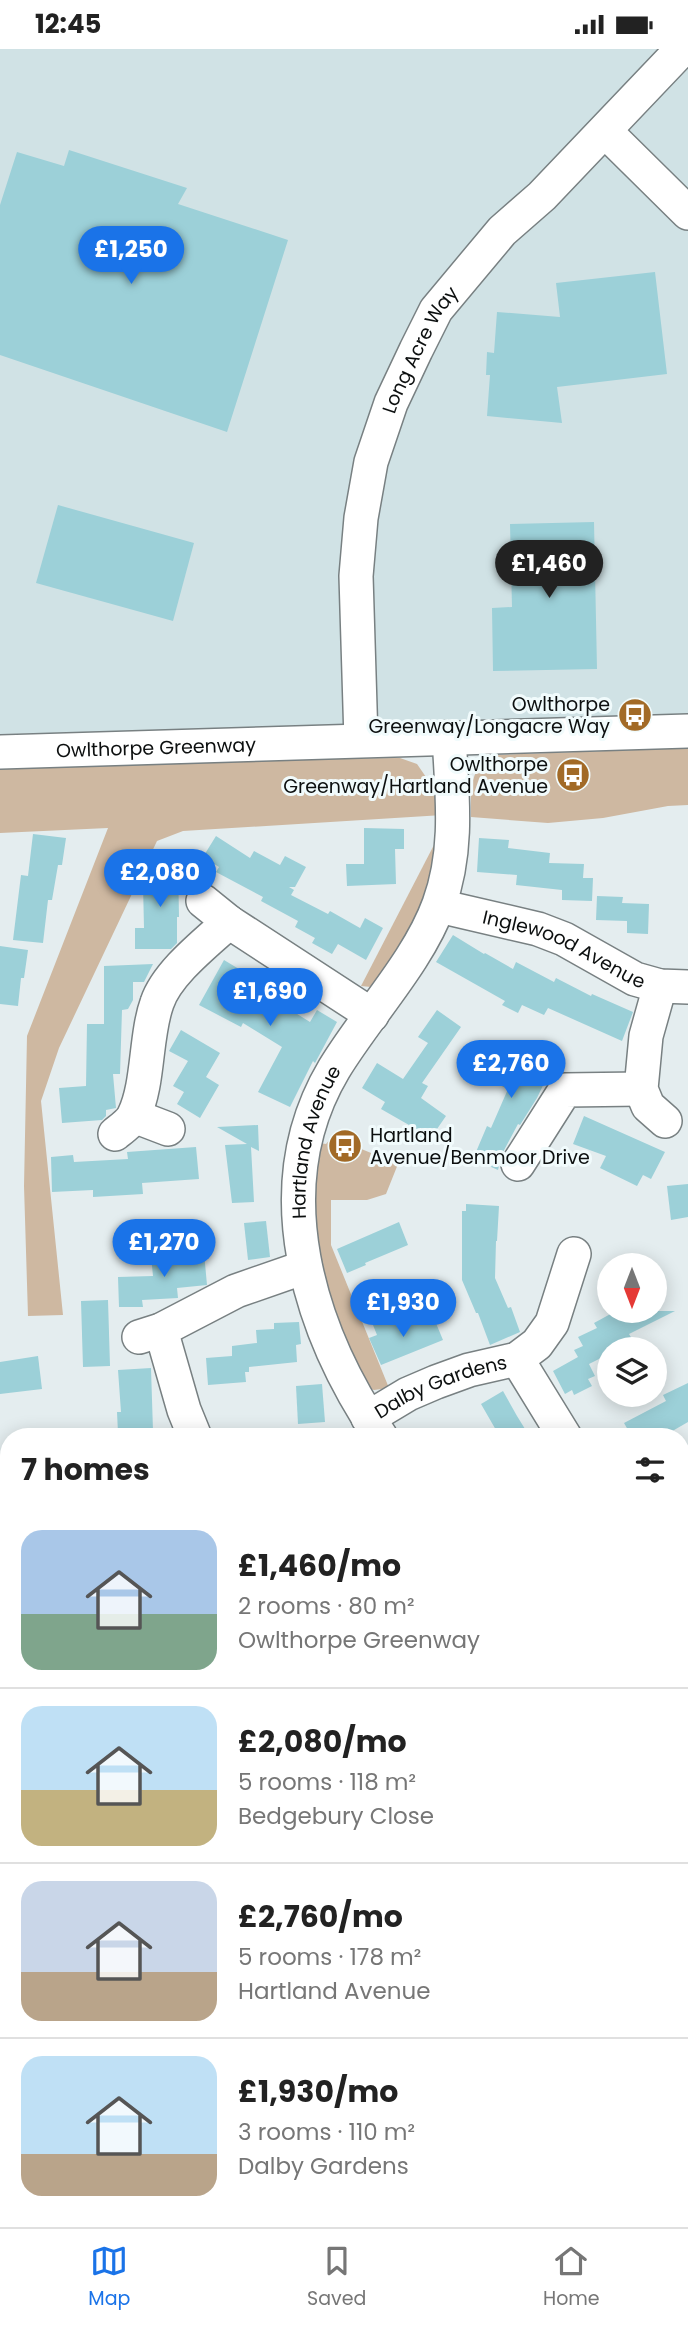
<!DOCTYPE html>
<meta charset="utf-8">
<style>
:root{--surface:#fff;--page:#f2f2f2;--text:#222;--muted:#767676;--line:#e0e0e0;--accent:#1a73e8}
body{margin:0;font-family:Poppins,sans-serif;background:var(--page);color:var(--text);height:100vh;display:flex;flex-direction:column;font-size:26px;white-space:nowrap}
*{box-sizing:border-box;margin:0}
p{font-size:23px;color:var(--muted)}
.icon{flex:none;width:38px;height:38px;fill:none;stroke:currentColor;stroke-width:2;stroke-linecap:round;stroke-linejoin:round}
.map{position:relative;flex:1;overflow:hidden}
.sheet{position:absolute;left:0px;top:1379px;width:690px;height:800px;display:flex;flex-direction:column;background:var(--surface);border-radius:28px 28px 0 0;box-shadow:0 4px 18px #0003}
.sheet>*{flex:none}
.needle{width:46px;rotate:180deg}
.tools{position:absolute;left:597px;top:1204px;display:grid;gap:14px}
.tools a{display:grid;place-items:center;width:70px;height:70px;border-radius:50%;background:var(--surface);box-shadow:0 4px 18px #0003;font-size:35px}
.price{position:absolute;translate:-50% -60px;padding:0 16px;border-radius:24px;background:var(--accent);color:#fff;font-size:23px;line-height:46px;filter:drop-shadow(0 2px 4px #0008)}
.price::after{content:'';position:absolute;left:50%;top:42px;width:21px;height:16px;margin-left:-10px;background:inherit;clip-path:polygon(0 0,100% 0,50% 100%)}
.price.on{background:#222;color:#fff}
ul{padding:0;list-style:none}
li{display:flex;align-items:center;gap:21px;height:175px;padding:0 21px}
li+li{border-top:2px solid var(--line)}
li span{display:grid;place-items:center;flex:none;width:196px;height:140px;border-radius:21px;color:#555}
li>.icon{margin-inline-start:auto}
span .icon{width:84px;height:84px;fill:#fffc;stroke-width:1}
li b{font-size:30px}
h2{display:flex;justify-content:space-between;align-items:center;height:84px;padding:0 21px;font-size:30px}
.status{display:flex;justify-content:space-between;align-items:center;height:49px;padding:0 35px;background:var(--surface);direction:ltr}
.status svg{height:19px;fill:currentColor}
.tabs{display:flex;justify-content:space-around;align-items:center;height:98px;border-top:2px solid var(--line);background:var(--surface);font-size:19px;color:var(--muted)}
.tabs a{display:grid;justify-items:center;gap:4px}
.tabs .on{color:var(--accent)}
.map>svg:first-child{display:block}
.built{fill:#d0e2e5}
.green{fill:#ceb8a1}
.building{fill:#9cd0d8}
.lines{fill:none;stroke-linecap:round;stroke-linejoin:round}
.minor-casing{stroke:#788082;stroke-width:36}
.minor{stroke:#fff;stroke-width:33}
.labels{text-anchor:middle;stroke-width:6;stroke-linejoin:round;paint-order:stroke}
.street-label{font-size:19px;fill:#0c0f0f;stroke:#f1fbfc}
.poi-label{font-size:19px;fill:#0c0f0f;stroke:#f1fbfc;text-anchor:end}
</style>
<div class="status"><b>12:45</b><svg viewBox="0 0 49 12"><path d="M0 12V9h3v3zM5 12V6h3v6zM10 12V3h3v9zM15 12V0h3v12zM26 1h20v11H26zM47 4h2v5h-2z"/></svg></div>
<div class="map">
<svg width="688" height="2178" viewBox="0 0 688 2178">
<rect width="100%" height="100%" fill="#e4edef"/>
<!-- built -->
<path class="built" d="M 0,0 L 688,0 L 688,668 L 302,680 L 0,685 Z"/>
<!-- green -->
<g class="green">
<path d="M 688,699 L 688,756 L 668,757 L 603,769 L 548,774 L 471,768 C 471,742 468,717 496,706 Z"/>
<path d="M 400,709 L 417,715 L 435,741 L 443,766 L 183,782 L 157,792 L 59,999 L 41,1052 L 63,1266 L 28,1267 L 24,1137 L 27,987 L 108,779 L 0,784 L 0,718 L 173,711 Z"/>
<path d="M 436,792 L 435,837 L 388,920 L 371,938 L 361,937 Z"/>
<path d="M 332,1088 L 398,1115 L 386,1145 L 367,1151 L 331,1151 L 331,1196 L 389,1339 L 374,1341 L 365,1338 L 331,1272 L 310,1143 L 320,1094 L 326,1095 Z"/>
</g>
<!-- building -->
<g class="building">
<path d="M 69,101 L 187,139 L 178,155 L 288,191 L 227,383 L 0,306 L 0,156 L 17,103 L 64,117 Z"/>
<path d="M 655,223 L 667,325 L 557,338 L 562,374 L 487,367 L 490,326 L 486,326 L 487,303 L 494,304 L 497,263 L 560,268 L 556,234 Z"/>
<path d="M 58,456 L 194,494 L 173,572 L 36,534 Z"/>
<path d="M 594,473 L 597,620 L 493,622 L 492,559 L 512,558 L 510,475 Z"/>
<path d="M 364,779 L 404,780 L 404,800 L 395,800 L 396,835 L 347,837 L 346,815 L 364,815 Z"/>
<path d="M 33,785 L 66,789 L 62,816 L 58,816 L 52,851 L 48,851 L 43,894 L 13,891 L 21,826 L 28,827 Z"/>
<path d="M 216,787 L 250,809 L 254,802 L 280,816 L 285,807 L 306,818 L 295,838 L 289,838 L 294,841 L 291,846 L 328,865 L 330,862 L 360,879 L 365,869 L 383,879 L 366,911 L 338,895 L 332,905 L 312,894 L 315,889 L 295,878 L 298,872 L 261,852 L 263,848 L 216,823 L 219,818 L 203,808 Z"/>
<path d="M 479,789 L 509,791 L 508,799 L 550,804 L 549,814 L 584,815 L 583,829 L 593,829 L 592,852 L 562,851 L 562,841 L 516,836 L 517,826 L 477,823 Z"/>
<path d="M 178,813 L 179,868 L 177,868 L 177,894 L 171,900 L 135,900 L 135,879 L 144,879 L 143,835 L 150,835 L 149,819 L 154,818 L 154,814 Z"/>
<path d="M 597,847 L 623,848 L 622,854 L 649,855 L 648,885 L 627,884 L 627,872 L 596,871 Z"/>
<path d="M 453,886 L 484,905 L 485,904 L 513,920 L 516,913 L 554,933 L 556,929 L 591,947 L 592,945 L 633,963 L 622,992 L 548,959 L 544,966 L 522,956 L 518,964 L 502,956 L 505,952 L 436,913 Z"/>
<path d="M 0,897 L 28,901 L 24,929 L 21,929 L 18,957 L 0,955 Z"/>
<path d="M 224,911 L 269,938 L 265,945 L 310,973 L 317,961 L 337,973 L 315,1014 L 313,1012 L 290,1058 L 258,1043 L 282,998 L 243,974 L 241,978 L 199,956 Z"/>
<path d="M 153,915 L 144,933 L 133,933 L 133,951 L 128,960 L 122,961 L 120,1025 L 113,1025 L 116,1059 L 106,1061 L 106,1067 L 102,1071 L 62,1074 L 59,1039 L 86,1037 L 87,975 L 104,975 L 104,917 Z"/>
<path d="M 437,961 L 461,978 L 422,1034 L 428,1037 L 421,1049 L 446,1067 L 428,1093 L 408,1079 L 409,1076 L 381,1060 L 385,1053 L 362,1039 L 377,1014 L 403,1030 L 428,994 L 418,988 Z"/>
<path d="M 181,981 L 220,1004 L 206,1028 L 219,1036 L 200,1069 L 177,1055 L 184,1043 L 173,1037 L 188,1012 L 169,1002 Z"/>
<path d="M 529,996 L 556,1009 L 537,1049 L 520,1076 L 518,1075 L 502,1105 L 498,1121 L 473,1110 L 487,1077 L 491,1079 L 508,1040 L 472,1023 L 478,1008 L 516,1025 Z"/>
<path d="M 584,1067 L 665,1103 L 651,1130 L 643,1126 L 637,1137 L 600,1119 L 606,1107 L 573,1095 Z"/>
<path d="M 258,1076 L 259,1102 L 251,1098 L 254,1153 L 232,1154 L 225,1096 L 247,1095 L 217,1078 Z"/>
<path d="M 196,1098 L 199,1130 L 142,1134 L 143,1145 L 93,1148 L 93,1141 L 52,1143 L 51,1108 L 73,1106 L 74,1113 L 128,1110 L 127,1103 Z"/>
<path d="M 688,1135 L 688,1168 L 671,1171 L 667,1137 Z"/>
<path d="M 466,1155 L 499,1157 L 497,1192 L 496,1192 L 495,1229 L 508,1259 L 511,1258 L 520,1283 L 490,1296 L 478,1264 L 476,1264 L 462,1231 L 462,1162 L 466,1162 Z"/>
<path d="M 266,1172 L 270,1208 L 248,1211 L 244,1174 Z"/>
<path d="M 399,1173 L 408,1196 L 365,1214 L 366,1216 L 347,1224 L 337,1200 Z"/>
<path d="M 204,1203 L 207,1236 L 177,1239 L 178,1249 L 142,1251 L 143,1258 L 119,1258 L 118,1228 L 153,1227 L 151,1207 Z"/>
<path d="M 108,1251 L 110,1317 L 83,1318 L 81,1252 Z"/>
<path d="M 616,1262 L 675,1262 L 629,1285 L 635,1295 L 626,1300 L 609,1300 L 609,1305 L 589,1315 L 595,1327 L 588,1330 L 592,1337 L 574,1346 L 572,1341 L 565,1345 L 553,1322 L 578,1308 L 574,1301 L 583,1297 L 578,1288 L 597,1279 L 594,1274 Z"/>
<path d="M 392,1267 L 399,1281 L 433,1267 L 443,1291 L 381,1316 L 369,1289 L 377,1286 L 373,1276 Z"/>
<path d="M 299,1273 L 301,1295 L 296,1296 L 297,1313 L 249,1318 L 249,1323 L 245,1323 L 246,1333 L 208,1336 L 206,1309 L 232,1307 L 232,1297 L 257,1294 L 256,1281 L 274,1280 L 274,1274 Z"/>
<path d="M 38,1307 L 42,1340 L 0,1345 L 0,1313 Z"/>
<path d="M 151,1319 L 153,1382 L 118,1384 L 117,1363 L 121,1363 L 118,1321 Z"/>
<path d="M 688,1334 L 688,1373 L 662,1388 L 632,1388 L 624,1374 L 666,1352 L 663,1346 Z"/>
<path d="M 322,1335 L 325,1373 L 298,1375 L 296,1337 Z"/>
<path d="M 503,1342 L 517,1367 L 530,1388 L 500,1388 L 481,1355 Z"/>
</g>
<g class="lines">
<!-- minor casing -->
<g class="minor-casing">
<g id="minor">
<path d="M 605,82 L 688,164"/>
<path id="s1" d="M 361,691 L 356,527 L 361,469 L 371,413 L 391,354 L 416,301 L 436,261 L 502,182 L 542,147 L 682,0"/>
<path id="s2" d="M 0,703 L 688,682"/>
<path d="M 203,852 L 229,873 L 372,966"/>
<path id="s3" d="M 439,857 L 538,880 L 564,890 L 635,930 L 660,937 L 688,938"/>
<path d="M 660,937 L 646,987 L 641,1040 L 648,1057 L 665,1072"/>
<path d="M 134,1067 L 168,1080"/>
<path d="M 115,1085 C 121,1080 131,1073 134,1066 C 149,1035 145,987 157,954 C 167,924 206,894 229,873"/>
<path d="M 518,1115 L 565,1041 L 641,1040"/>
<path d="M 161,1281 L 184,1361 L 195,1388"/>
<path d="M 139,1288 L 161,1281 L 236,1242 L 305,1218"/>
<path d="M 517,1310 L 565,1388"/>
<path id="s4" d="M 368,1369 L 408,1345 L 436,1333 L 469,1321 L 517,1310 L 537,1295 L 552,1274 L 574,1205"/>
<path id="s5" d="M 381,1388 C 309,1282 263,1139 334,1020 C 366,967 418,913 439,855 C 459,801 452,744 449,688"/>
<path d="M 681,1448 L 688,1447"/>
<path d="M 0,1567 L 9,1566"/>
<path d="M 0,1775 L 9,1774"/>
<path d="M 0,1967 L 9,1965"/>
<path d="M 681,1982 L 688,1981"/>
<path d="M 681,2084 L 688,2088"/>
<path d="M 0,2157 L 9,2160"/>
<path d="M 46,2170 L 86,2173"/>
<path d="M 312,2170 L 314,2178"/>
<path d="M 549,2170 L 551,2170"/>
<path d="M 599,2170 L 601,2178"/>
</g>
</g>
<!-- minor -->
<use href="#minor" class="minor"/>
</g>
<!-- icons -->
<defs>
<g id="bus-disc" transform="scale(1.75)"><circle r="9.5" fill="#a26a27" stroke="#f1fbfc"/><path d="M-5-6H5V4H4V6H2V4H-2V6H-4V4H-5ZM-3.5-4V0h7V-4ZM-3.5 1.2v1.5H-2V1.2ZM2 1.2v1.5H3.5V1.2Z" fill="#fff"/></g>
</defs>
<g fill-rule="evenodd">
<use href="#bus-disc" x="635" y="666"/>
<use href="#bus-disc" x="573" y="726"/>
<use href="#bus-disc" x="345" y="1097"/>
</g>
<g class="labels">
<!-- street labels -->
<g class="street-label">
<text dy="7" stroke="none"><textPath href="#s1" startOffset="402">Long Acre Way</textPath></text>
<text dy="7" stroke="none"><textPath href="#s2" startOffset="156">Owlthorpe Greenway</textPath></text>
<text dy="7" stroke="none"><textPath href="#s3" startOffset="133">Inglewood Avenue</textPath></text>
<text dy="7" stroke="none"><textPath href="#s5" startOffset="315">Hartland Avenue</textPath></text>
<text dy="7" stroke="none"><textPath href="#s4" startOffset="80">Dalby Gardens</textPath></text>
</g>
<!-- poi labels -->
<g class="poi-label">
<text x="610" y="662">Owlthorpe<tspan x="610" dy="22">Greenway/Longacre Way</tspan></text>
<text x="548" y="722">Owlthorpe<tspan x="548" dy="22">Greenway/Hartland Avenue</tspan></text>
<text x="370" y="1093" text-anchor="start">Hartland<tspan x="370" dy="22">Avenue/Benmoor Drive</tspan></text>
</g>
</g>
</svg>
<div class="tools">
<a><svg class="needle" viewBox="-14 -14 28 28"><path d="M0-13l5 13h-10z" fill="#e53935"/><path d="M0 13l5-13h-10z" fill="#767676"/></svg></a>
<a><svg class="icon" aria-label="layers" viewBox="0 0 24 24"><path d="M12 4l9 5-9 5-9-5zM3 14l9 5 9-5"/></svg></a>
</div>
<b class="price" style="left:131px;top:237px">£1,250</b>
<b class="price on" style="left:549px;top:551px">£1,460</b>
<b class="price" style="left:160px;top:860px">£2,080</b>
<b class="price" style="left:270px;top:979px">£1,690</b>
<b class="price" style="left:511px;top:1051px">£2,760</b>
<b class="price" style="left:164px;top:1230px">£1,270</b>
<b class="price" style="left:403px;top:1290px">£1,930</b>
<section class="sheet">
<h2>7 homes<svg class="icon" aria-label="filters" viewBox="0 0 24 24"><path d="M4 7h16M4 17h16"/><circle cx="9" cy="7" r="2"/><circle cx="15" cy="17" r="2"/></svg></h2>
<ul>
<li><span style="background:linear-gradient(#a9c7e8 60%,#7fa58c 0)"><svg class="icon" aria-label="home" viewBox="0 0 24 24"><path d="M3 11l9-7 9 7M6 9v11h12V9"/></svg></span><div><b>£1,460/mo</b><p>2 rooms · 80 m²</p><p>Owlthorpe Greenway</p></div></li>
<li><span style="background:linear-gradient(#bfe0f5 60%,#c2b280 0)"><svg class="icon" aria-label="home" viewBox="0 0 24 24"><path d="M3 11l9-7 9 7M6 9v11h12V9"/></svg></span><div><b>£2,080/mo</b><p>5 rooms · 118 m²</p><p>Bedgebury Close</p></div></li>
<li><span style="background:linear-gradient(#c9d6e8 65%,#b9a48a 0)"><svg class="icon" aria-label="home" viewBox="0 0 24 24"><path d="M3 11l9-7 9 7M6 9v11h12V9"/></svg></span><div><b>£2,760/mo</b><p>5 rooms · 178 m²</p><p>Hartland Avenue</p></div></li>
<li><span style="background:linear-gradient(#bfe0f5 70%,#b9a48a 0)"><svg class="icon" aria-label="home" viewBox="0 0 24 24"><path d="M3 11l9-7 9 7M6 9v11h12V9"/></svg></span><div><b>£1,930/mo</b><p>3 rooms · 110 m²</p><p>Dalby Gardens</p></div></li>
</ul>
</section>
</div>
<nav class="tabs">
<a class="on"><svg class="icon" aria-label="map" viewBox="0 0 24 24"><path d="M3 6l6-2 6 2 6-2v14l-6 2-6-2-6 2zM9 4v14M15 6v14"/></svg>Map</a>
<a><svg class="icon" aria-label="saved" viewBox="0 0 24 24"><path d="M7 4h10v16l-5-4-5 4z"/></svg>Saved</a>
<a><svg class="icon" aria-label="home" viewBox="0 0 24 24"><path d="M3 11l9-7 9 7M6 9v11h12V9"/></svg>Home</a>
</nav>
